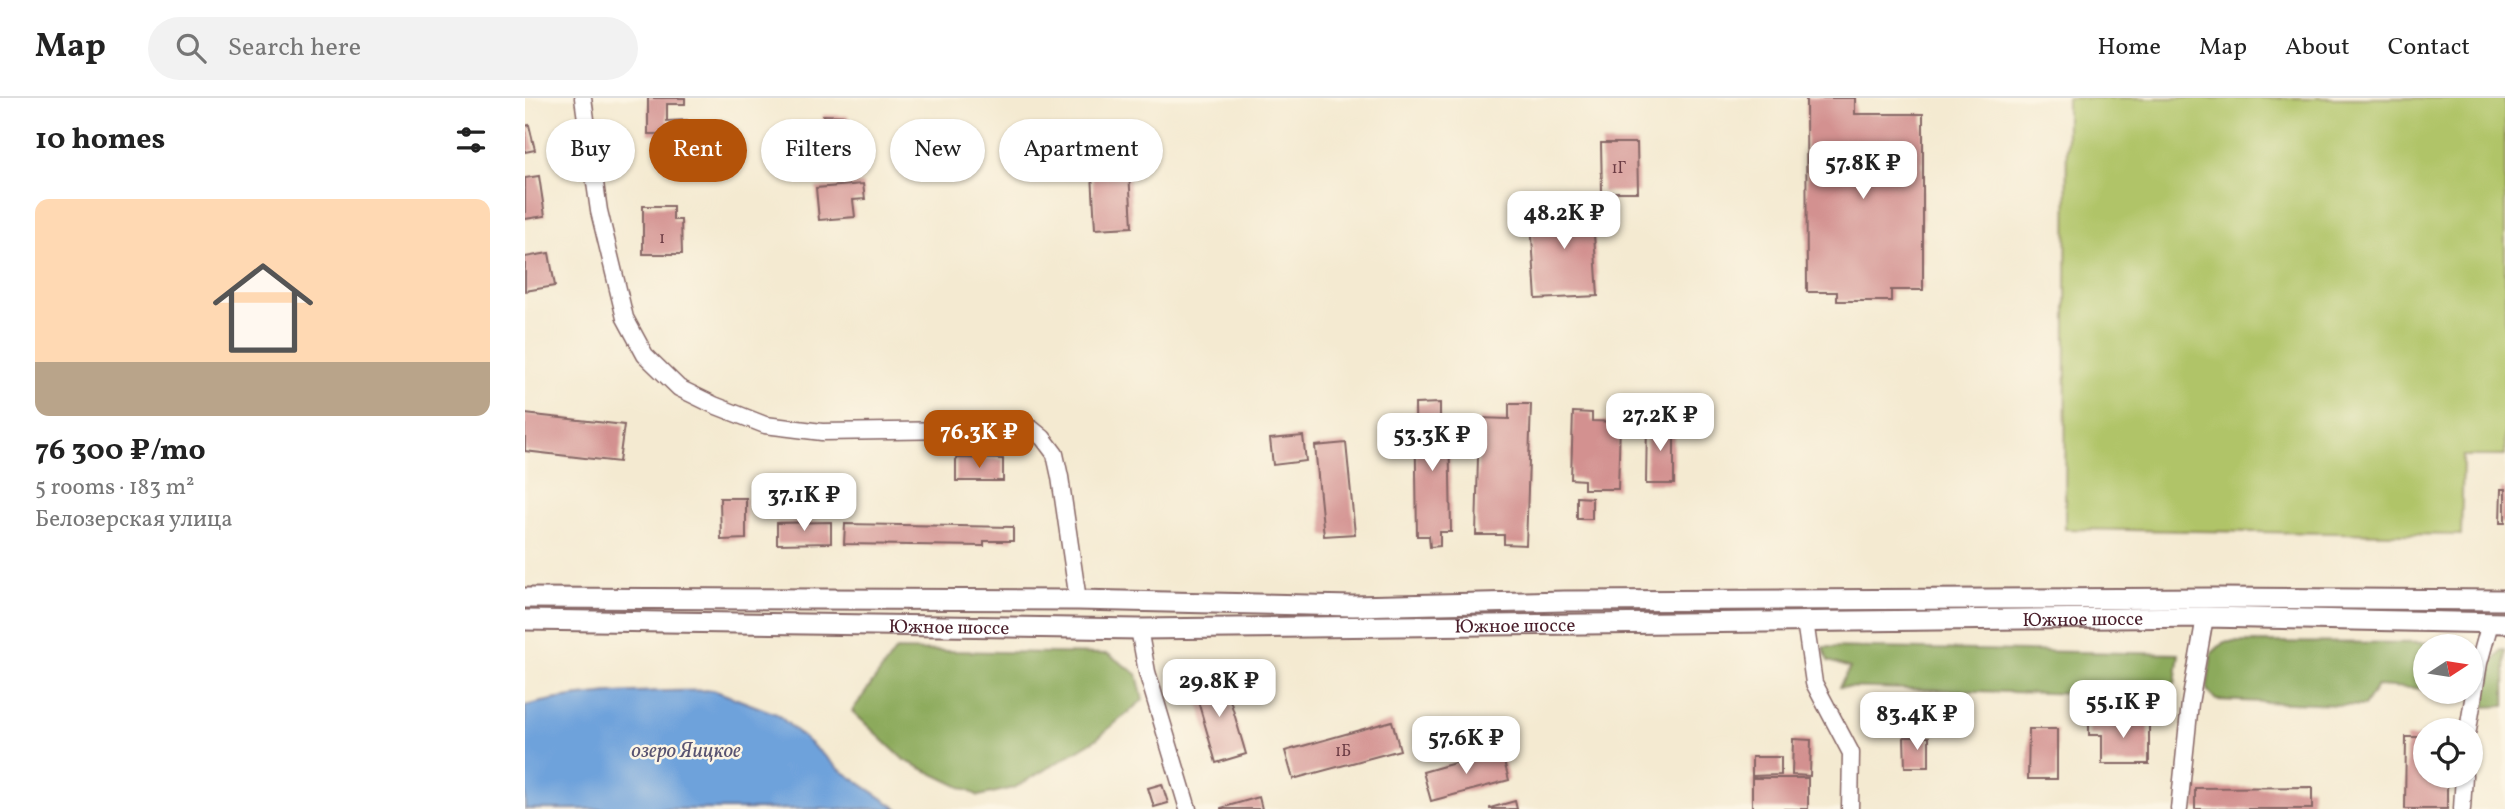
<!DOCTYPE html>
<meta charset="utf-8">
<style>
:root{--surface:#fff;--page:#f2f2f2;--text:#222;--muted:#767676;--line:#e0e0e0;--accent:#b45309}
body{margin:0;font-family:Vollkorn,serif;background:var(--page);color:var(--text);height:100vh;display:flex;flex-direction:column;font-size:26px;white-space:nowrap}
*{box-sizing:border-box;margin:0}
p{font-size:23px;color:var(--muted)}
.icon{flex:none;width:38px;height:38px;fill:none;stroke:currentColor;stroke-width:2;stroke-linecap:round;stroke-linejoin:round}
.map{position:relative;flex:1;overflow:hidden}
.sheet{display:flex;flex-direction:column;background:var(--surface);width:525px}
.sheet>*{flex:none}
.top-card{position:absolute;left:21px;top:21px;width:665px;height:63px;display:flex;gap:14px}
.needle{width:46px;rotate:78deg}
.buttons{position:absolute;left:1888px;top:536px;display:grid;gap:14px}
.buttons a{display:grid;place-items:center;width:70px;height:70px;border-radius:50%;background:var(--surface);box-shadow:0 2px 5px #0004;font-size:35px}
.price{position:absolute;translate:-50% -60px;padding:0 16px;border-radius:14px;background:#fff;color:#222;font-size:23px;line-height:46px;filter:drop-shadow(0 2px 4px #0008)}
.price::after{content:'';position:absolute;left:50%;top:42px;width:21px;height:16px;margin-left:-10px;background:inherit;clip-path:polygon(0 0,100% 0,50% 100%)}
.price.active{background:var(--accent);color:#fff}
ul{padding:0;list-style:none}
li{display:grid;align-content:center;gap:14px;height:371px;padding:0 35px}
li span{display:grid;place-items:center;height:217px;border-radius:14px;color:#555}
li>.icon{margin-inline-start:auto}
span .icon{width:126px;height:126px;fill:#fffc;stroke-width:1}
li b{font-size:30px}
h2{display:flex;justify-content:space-between;align-items:center;height:84px;padding:0 35px;font-size:30px}
.pill{padding:0 24px;border-radius:32px;background:var(--surface);box-shadow:0 2px 5px #0004;font-size:24px;line-height:63px}
.pill.active{background:var(--accent);color:#fff}
header{display:flex;align-items:center;gap:42px;box-sizing:border-box;height:98px;padding:0 35px;background:var(--surface);border-bottom:2px solid var(--line)}
header strong{font-size:33px}
nav{display:flex;gap:38px;margin-inline-start:auto;font-size:24px}
.search{width:490px;height:63px;background:var(--page);display:flex;align-items:center;gap:18px;box-sizing:border-box;padding:0 24px;border-radius:38px;color:var(--muted);font-size:26px}
main{display:flex;flex:1;min-height:0}
.map>svg:first-child{display:block}
.green{fill:#b0c467;stroke:#7d7249;stroke-width:2}
.forest{fill:#8caa5c;stroke:#6b6444;stroke-width:2}
.water{fill:#6ea2db;stroke:#5c6083;stroke-width:2}
.building{fill:#d39190}
.lines{fill:none;stroke-linecap:round;stroke-linejoin:round}
.minor-casing{stroke:#866665;stroke-width:19}
.major-casing{stroke:#866665;stroke-width:23}
.minor{stroke:#fff;stroke-width:16}
.major{stroke:#fff;stroke-width:19}
.labels{text-anchor:middle;stroke-width:5;stroke-linejoin:round;paint-order:stroke}
.number-label{font-size:16px;fill:#6c3c44}
.street-label{font-size:19px;fill:#4a1f2b;stroke:#fcf5e5}
.water-label{font-size:21px;font-style:italic;fill:#585371;stroke:#fcf5e5}
</style>
<header>
<strong>Map</strong>
<div class="search"><svg class="icon" aria-label="search" viewBox="0 0 24 24"><circle cx="10" cy="10" r="6"/><path d="M15 15l6 6"/></svg>Search here</div>
<nav><a>Home</a><a>Map</a><a>About</a><a>Contact</a></nav>
</header>
<main>
<section class="sheet">
<h2>10 homes<svg class="icon" aria-label="filters" viewBox="0 0 24 24"><path d="M4 7h16M4 17h16"/><circle cx="9" cy="7" r="2"/><circle cx="15" cy="17" r="2"/></svg></h2>
<ul>
<li><span style="background:linear-gradient(#ffd9b3 75%,#b9a48a 0)"><svg class="icon" aria-label="home" viewBox="0 0 24 24"><path d="M3 11l9-7 9 7M6 9v11h12V9"/></svg></span><div><b>76 300 ₽/mo</b><p>5 rooms · 183 m²</p><p>Белозерская улица</p></div></li>
</ul>
</section>
<div class="map">
<svg width="1980" height="711" viewBox="0 0 1980 711">
<rect width="100%" height="100%" fill="#fcf5e5"/>
<filter id="ink" filterUnits="userSpaceOnUse"><feTurbulence type="fractalNoise" baseFrequency=".0143" numOctaves="2"/><feDisplacementMap in="SourceGraphic" scale="14" xChannelSelector="R" yChannelSelector="G"/><feConvolveMatrix kernelMatrix="1 2 1 2 8 2 1 2 1" color-interpolation-filters="sRGB"/></filter>
<filter id="wash" filterUnits="userSpaceOnUse"><feTurbulence type="fractalNoise" baseFrequency=".00686" numOctaves="4" result="noise"/><feDisplacementMap in="SourceGraphic" scale="28" xChannelSelector="R" yChannelSelector="G"/><feGaussianBlur stdDeviation="1.57" result="paint"/><feColorMatrix in="noise" values="0 0 0 0 0 0 0 0 0 0 0 0 0 0 0 0 0 1.4 0 .05"/><feComposite in="paint" operator="in"/></filter>
<g filter="url(#wash)">
<rect width="100%" height="100%" fill="#f4ead1"/>
<!-- green -->
<path class="green" d="M 1542,0 L 1980,0 L 1980,358 L 1938,358 L 1936,437 L 1540,431 Z"/>
<!-- forest -->
<g class="forest">
<path d="M 1699,544 L 1936,545 L 1936,548 L 1900,548 L 1900,591 L 1852,588 L 1839,608 L 1691,602 L 1682,592 L 1687,555 Z"/>
<path d="M 1298,549 L 1654,556 L 1650,586 L 1632,593 L 1554,596 L 1314,589 L 1325,570 L 1303,563 Z"/>
<path d="M 371,552 L 583,556 L 612,576 L 618,602 L 570,642 L 489,690 L 454,698 L 379,662 L 327,613 Z"/>
<path d="M 1976,552 L 1980,552 L 1980,608 L 1960,609 L 1964,571 Z"/>
</g>
<!-- water -->
<path class="water" d="M 188,592 L 252,616 L 314,671 L 373,711 L 0,711 L 0,608 C 59,592 127,594 188,592 Z"/>
<g id="blocks">
<!-- building -->
<g class="building">
<path d="M 123,0 L 160,0 L 160,6 L 142,6 L 142,23 L 162,22 L 163,36 L 123,36 Z"/>
<path d="M 1281,0 L 1330,0 L 1330,16 L 1398,16 L 1398,192 L 1366,192 L 1366,203 L 1312,203 L 1312,194 L 1282,194 Z"/>
<path d="M 298,17 L 323,18 L 322,37 L 297,36 Z"/>
<path d="M 4,27 L 10,52 L 0,54 L 0,28 Z"/>
<path d="M 1076,45 L 1112,45 L 1113,94 L 1077,94 Z"/>
<path d="M 604,72 L 607,129 L 570,131 L 567,75 Z"/>
<path d="M 14,78 L 20,118 L 0,121 L 0,80 Z"/>
<path d="M 338,86 L 340,101 L 328,102 L 330,119 L 294,122 L 291,90 Z"/>
<path d="M 1067,105 L 1073,198 L 1011,201 L 1005,108 Z"/>
<path d="M 118,108 L 148,108 L 148,122 L 156,122 L 157,156 L 118,156 Z"/>
<path d="M 24,155 L 30,188 L 0,193 L 0,159 Z"/>
<path d="M 915,305 L 915,323 L 924,323 L 926,434 L 915,434 L 915,448 L 905,449 L 904,438 L 892,438 L 890,306 Z"/>
<path d="M 984,306 L 1006,306 L 1001,447 L 979,446 L 979,437 L 951,437 L 954,320 L 984,321 Z"/>
<path d="M 1048,314 L 1067,315 L 1067,323 L 1095,324 L 1093,391 L 1059,391 L 1059,382 L 1046,381 Z"/>
<path d="M 0,316 L 99,327 L 94,364 L 0,353 Z"/>
<path d="M 1122,323 L 1149,323 L 1149,386 L 1121,386 Z"/>
<path d="M 778,338 L 781,363 L 748,367 L 745,341 Z"/>
<path d="M 821,345 L 830,436 L 799,438 L 790,348 Z"/>
<path d="M 431,360 L 478,361 L 478,383 L 431,383 Z"/>
<path d="M 296,384 L 296,403 L 257,404 L 257,385 Z"/>
<path d="M 1976,391 L 1980,391 L 1980,425 L 1975,425 Z"/>
<path d="M 1052,399 L 1067,400 L 1067,421 L 1052,421 Z"/>
<path d="M 195,400 L 221,400 L 221,441 L 196,442 Z"/>
<path d="M 306,424 L 306,445 L 252,446 L 252,425 Z"/>
<path d="M 320,426 L 488,429 L 488,443 L 459,443 L 459,448 L 319,446 Z"/>
<path d="M 698,578 L 721,656 L 691,665 L 668,586 Z"/>
<path d="M 1564,621 L 1624,621 L 1624,666 L 1577,666 L 1577,637 L 1564,637 Z"/>
<path d="M 867,623 L 875,652 L 768,681 L 760,653 Z"/>
<path d="M 1504,631 L 1532,631 L 1532,681 L 1503,681 Z"/>
<path d="M 1379,639 L 1404,639 L 1404,669 L 1380,669 Z"/>
<path d="M 1881,639 L 1900,639 L 1900,677 L 1922,677 L 1922,711 L 1880,711 Z"/>
<path d="M 1268,641 L 1286,642 L 1285,678 L 1267,677 Z"/>
<path d="M 976,652 L 984,682 L 906,703 L 898,674 Z"/>
<path d="M 1227,659 L 1256,659 L 1256,677 L 1227,678 Z"/>
<rect x="1227" y="680" width="56" height="31"/>
<path d="M 637,686 L 643,705 L 629,709 L 623,690 Z"/>
<path d="M 1787,689 L 1787,711 L 1670,711 L 1670,690 Z"/>
<path d="M 734,699 L 737,711 L 696,711 L 696,710 Z"/>
<path d="M 990,703 L 992,711 L 965,711 L 965,710 Z"/>
</g>
</g>
</g>
<g filter="url(#ink)">
<use href="#blocks" fill-opacity="0" stroke="#866665" stroke-width="2"/>
<g class="lines">
<!-- minor casing -->
<g class="minor-casing">
<g id="minor">
<path d="M 58,0 L 74,113 L 100,220 L 120,257 L 154,290 L 189,307 L 240,327 L 297,334 L 507,331 L 518,340 L 530,356 L 535,379 L 553,502"/>
<path d="M 1280,523 L 1289,585 L 1326,655 L 1325,711"/>
<path d="M 614,531 L 622,574 L 663,711"/>
<path d="M 1943,632 L 1954,565 L 1965,525"/>
<path d="M 1654,711 L 1665,605 L 1680,519"/>
<path d="M 1937,711 L 1939,677"/>
</g>
</g>
<!-- major casing -->
<g class="major-casing">
<g id="major">
<path d="M 0,500 L 553,502 L 828,508 L 1039,503 L 1690,500 L 1980,502"/>
<path id="s1" d="M 0,522 L 614,531 L 1680,519 L 1980,525"/>
</g>
</g>
<!-- minor -->
<use href="#minor" class="minor"/>
<!-- major -->
<use href="#major" class="major"/>
</g>
</g>
<g class="labels">
<!-- number labels -->
<g class="number-label">
<text x="1094" y="75">1Г</text>
<text x="137" y="145">1</text>
<text x="818" y="658">1Б</text>
</g>
<!-- street labels -->
<g class="street-label">
<text dy="7" stroke="none"><textPath href="#s1" startOffset="1558">Южное шоссе</textPath></text>
<text dy="7" stroke="none"><textPath href="#s1" startOffset="990">Южное шоссе</textPath></text>
<text dy="7" stroke="none"><textPath href="#s1" startOffset="424">Южное шоссе</textPath></text>
</g>
<!-- water labels -->
<g class="water-label">
<text x="161" y="659">озеро Яицкое</text>
</g>
</g>
</svg>
<div class="buttons">
<a><svg class="needle" viewBox="-14 -14 28 28"><path d="M0-13l5 13h-10z" fill="#e53935"/><path d="M0 13l5-13h-10z" fill="#767676"/></svg></a>
<a><svg class="icon" aria-label="locate" viewBox="0 0 24 24"><circle cx="12" cy="12" r="6"/><path d="M12 2v4M12 18v4M2 12h4M18 12h4"/></svg></a>
</div>
<b class="price" style="left:1338px;top:103px">57.8K ₽</b>
<b class="price" style="left:1039px;top:153px">48.2K ₽</b>
<b class="price" style="left:1135px;top:355px">27.2K ₽</b>
<b class="price active" style="left:454px;top:372px">76.3K ₽</b>
<b class="price" style="left:907px;top:375px">53.3K ₽</b>
<b class="price" style="left:279px;top:435px">37.1K ₽</b>
<b class="price" style="left:694px;top:621px">29.8K ₽</b>
<b class="price" style="left:1598px;top:642px">55.1K ₽</b>
<b class="price" style="left:1392px;top:654px">83.4K ₽</b>
<b class="price" style="left:941px;top:678px">57.6K ₽</b>
<div class="top-card">
<a class="pill">Buy</a>
<a class="pill active">Rent</a>
<a class="pill">Filters</a>
<a class="pill">New</a>
<a class="pill">Apartment</a>
</div>
</div>
</main>
